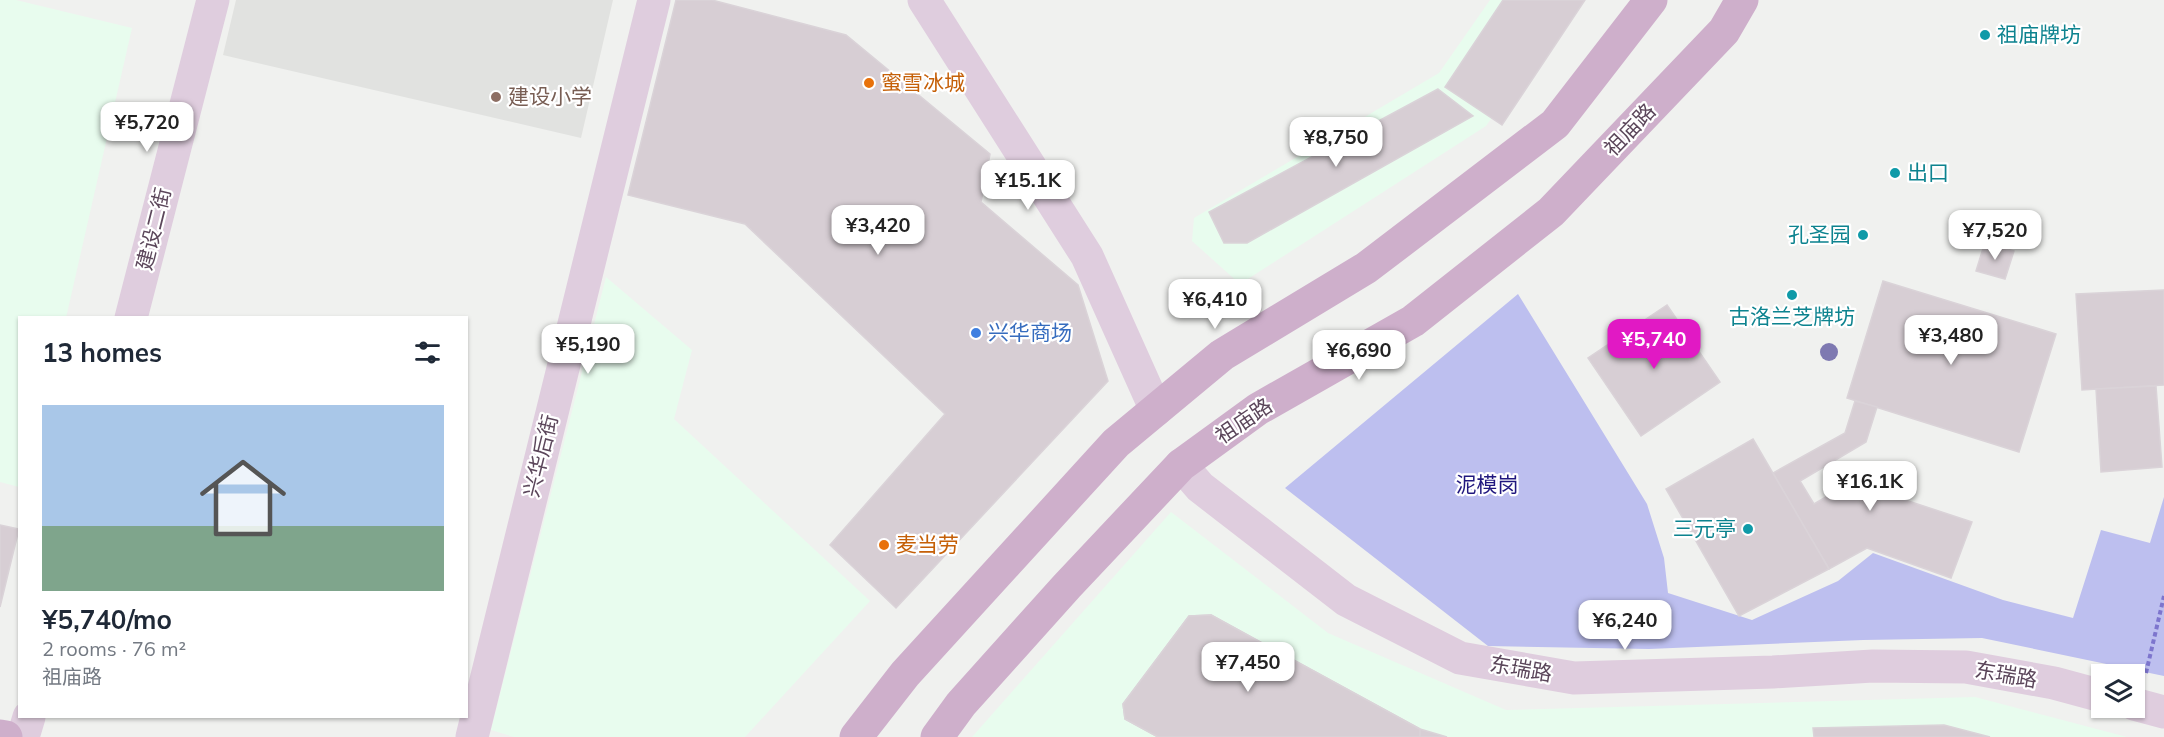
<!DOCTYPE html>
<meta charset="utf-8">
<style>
:root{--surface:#fff;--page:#f2f2f3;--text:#1f2937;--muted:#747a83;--accent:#e119c4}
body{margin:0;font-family:Mulish,"Noto Sans SC",sans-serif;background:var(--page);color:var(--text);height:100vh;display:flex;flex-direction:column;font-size:22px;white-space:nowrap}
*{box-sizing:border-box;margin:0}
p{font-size:20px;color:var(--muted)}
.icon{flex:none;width:33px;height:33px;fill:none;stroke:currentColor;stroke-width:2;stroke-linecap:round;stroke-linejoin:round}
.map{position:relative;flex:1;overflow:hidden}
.drawer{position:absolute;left:18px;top:316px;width:450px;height:402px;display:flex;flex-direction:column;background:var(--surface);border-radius:0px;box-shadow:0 2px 4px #0004}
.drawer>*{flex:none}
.buttons{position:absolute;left:2091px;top:664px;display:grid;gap:12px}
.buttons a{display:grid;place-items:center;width:54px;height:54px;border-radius:0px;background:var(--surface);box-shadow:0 2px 4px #0004;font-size:30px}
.price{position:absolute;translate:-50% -51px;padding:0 14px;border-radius:12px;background:#fff;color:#222;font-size:20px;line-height:39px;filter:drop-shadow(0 2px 3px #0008)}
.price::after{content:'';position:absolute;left:50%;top:36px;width:18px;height:14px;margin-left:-9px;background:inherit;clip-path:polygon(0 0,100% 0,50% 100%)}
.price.current{background:var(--accent);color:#fff}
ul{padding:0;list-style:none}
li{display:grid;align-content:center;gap:12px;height:318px;padding:0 24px}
li span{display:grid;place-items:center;height:186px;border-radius:0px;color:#555}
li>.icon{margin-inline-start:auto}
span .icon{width:108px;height:108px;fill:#fffc;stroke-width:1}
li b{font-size:26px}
h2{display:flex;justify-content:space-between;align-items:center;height:72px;padding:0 24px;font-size:26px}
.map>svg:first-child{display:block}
.commercial{fill:#e8fcee}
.education{fill:#e1e2e0}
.green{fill:#bdbfef}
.building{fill:#d7ced4;stroke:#dad3d8;stroke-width:1.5}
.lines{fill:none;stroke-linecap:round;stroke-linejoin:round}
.path{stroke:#7d75cd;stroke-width:4;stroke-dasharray:4.5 3;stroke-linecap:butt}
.minor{stroke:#dfcdde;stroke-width:33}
.major{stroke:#ceafcb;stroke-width:33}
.tree{fill:#7e79b1}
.culture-dot{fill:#0f9aa8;stroke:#fff;stroke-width:2}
.food-dot{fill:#e8710a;stroke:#fff;stroke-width:2}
.education-dot{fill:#8d6e63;stroke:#fff;stroke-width:2}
.shop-dot{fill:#3f7fe0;stroke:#fff;stroke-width:2}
.labels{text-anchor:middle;stroke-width:4.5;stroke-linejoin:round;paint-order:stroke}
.culture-label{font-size:21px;fill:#0d838f;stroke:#fff;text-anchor:start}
.food-label{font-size:21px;fill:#c56008;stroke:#fff;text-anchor:start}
.education-label{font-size:21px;fill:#785e54;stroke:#fff;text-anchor:start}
.street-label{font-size:21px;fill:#5c475b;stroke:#fff}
.shop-label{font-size:21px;fill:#366cbe;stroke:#fff;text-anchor:start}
.park-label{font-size:21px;fill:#20177e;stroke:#fff}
</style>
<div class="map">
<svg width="2164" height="737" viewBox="0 0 2164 737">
<rect width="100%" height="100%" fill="#f0f1ef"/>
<!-- commercial -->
<g class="commercial">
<path d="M 0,0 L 16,0 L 132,28 L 66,318 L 20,318 L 19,487 L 0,482 Z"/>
<path d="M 1490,0 L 1574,0 L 1486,126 L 1240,284 L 1192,241 L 1194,218 L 1439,73 Z"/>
<path d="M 606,277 L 692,350 L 674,419 L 870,601 L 745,737 L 514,737 L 491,730 Z"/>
<path d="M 1171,512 L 1328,633 L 1506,710 L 1975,697 L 2127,737 L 972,737 Z"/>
</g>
<!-- education -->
<path class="education" d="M 236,0 L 613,0 L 581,138 L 223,55 Z"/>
<!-- green -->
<path class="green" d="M 1518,294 L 1647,504 L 1664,558 L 1668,593 L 1752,620 L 1838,581 L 1873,553 L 2003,600 L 2073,618 L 2101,530 L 2150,543 L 2164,497 L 2164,676 L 1982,638 L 1863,640 L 1649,649 L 1488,646 L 1285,488 Z"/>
<!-- building -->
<g class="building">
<path d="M 676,0 L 712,0 L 846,35 L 990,154 L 981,202 L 1078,285 L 1108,381 L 896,608 L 830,545 L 945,414 L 745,224 L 628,195 Z"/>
<path d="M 1503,0 L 1585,0 L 1502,125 L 1445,87 Z"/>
<path d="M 1438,89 L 1473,116 L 1247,243 L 1224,243 L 1209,212 Z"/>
<path d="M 1985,242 L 2014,251 L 2005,279 L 1976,271 Z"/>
<path d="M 1883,281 L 2056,334 L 2019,452 L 1847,398 Z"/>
<path d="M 2164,290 L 2164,385 L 2082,390 L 2076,294 Z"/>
<path d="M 1667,305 L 1720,382 L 1641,436 L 1588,358 Z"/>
<path d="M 2156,386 L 2162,467 L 2101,472 L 2096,389 Z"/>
<path d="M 1855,401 L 1877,407 L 1866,442 L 1800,481 L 1814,504 L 1851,482 L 1972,522 L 1951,578 L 1867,548 L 1829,569 L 1773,473 L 1845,433 Z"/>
<path d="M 1753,439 L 1829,569 L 1739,616 L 1666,489 Z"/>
<path d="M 0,525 L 19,529 L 0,607 Z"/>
<path d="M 1211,615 L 1420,729 L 1447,737 L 1158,737 L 1125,719 L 1123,704 L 1189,616 Z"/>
<path d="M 1211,615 L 1420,729 L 1420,737 L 1158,737 L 1125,719 L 1123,704 L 1189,616 Z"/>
<path d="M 1944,725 L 1990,737 L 1814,737 L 1813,728 Z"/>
</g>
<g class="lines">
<!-- path -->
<path class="path" d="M 2146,673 L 2164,596"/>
<!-- minor -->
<g class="minor">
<path d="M 924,0 L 1087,256 L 1156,410"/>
<path d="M 131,318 L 213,0"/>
<path d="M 1181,465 L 1200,487 L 1346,600 L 1460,658 L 1574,678 L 1773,672 L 1873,666 L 1966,667 L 2054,683 L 2102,696"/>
<path d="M 2134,704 L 2164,712"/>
<path d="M 23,737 L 29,717"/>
<path d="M 472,737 L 654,0"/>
</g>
<!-- major -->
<g class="major">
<path d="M 0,736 L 6,737"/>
<path d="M 856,737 L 905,674 L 1116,443 L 1222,355 L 1366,268 L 1555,124 L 1651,0"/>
<path d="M 937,737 L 961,704 L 1067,586 L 1181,465 L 1258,409 L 1413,321 L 1551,212 L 1724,31 L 1742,0"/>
</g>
</g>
<!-- trees -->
<circle class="tree" cx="1829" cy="352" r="9"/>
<!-- markers -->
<g class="culture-dot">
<circle cx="1985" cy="35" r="6"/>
<circle cx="1895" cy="173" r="6"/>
<circle cx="1863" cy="235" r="6"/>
<circle cx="1792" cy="295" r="6"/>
<circle cx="1748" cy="529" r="6"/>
</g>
<g class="food-dot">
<circle cx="869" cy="83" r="6"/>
<circle cx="884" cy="545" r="6"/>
</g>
<circle class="education-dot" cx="496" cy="97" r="6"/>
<circle class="shop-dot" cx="976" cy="333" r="6"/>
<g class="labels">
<!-- culture labels -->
<g class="culture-label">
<text x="1997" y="42">祖庙牌坊</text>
<text x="1907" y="180">出口</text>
<text x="1851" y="242" text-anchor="end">孔圣园</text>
<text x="1792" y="324" text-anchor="middle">古洛兰芝牌坊</text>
<text x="1736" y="536" text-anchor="end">三元亭</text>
</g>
<!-- food labels -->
<g class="food-label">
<text x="881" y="90">蜜雪冰城</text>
<text x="896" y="552">麦当劳</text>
</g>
<!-- education labels -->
<g class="education-label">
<text x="508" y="104">建设小学</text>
</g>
<!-- street labels -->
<g class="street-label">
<text transform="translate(1630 130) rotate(-46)" y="7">祖庙路</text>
<text transform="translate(154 229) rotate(-76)" y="7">建设二街</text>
<text transform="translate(1244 421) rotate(-34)" y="7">祖庙路</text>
<text transform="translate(541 456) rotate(-76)" y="7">兴华后街</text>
<text transform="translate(1521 669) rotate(10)" y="7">东瑞路</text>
<text transform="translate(2006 675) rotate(10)" y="7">东瑞路</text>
</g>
<!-- shop labels -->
<g class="shop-label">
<text x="988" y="340">兴华商场</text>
</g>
<!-- park labels -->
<g class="park-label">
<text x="1487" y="492">泥模岗</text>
</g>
</g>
</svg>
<div class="buttons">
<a><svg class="icon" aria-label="layers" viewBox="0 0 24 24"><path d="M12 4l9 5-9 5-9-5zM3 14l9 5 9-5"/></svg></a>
</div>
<b class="price" style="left:147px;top:153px">¥5,720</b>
<b class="price" style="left:1336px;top:168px">¥8,750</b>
<b class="price" style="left:1028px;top:211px">¥15.1K</b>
<b class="price" style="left:878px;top:256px">¥3,420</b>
<b class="price" style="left:1995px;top:261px">¥7,520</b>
<b class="price" style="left:1215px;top:330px">¥6,410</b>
<b class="price" style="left:1951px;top:366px">¥3,480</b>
<b class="price current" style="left:1654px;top:370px">¥5,740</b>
<b class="price" style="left:588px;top:375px">¥5,190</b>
<b class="price" style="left:1359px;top:381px">¥6,690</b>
<b class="price" style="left:1870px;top:512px">¥16.1K</b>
<b class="price" style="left:1625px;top:651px">¥6,240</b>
<b class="price" style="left:1248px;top:693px">¥7,450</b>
<section class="drawer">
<h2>13 homes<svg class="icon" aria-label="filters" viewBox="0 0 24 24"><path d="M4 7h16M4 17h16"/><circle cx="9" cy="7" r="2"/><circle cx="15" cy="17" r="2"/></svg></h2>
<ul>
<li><span style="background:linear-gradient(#a9c7e8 65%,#7fa58c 0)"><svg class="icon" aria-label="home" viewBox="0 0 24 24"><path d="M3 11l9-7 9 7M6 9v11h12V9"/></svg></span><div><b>¥5,740/mo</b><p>2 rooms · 76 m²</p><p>祖庙路</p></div></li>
</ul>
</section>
</div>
